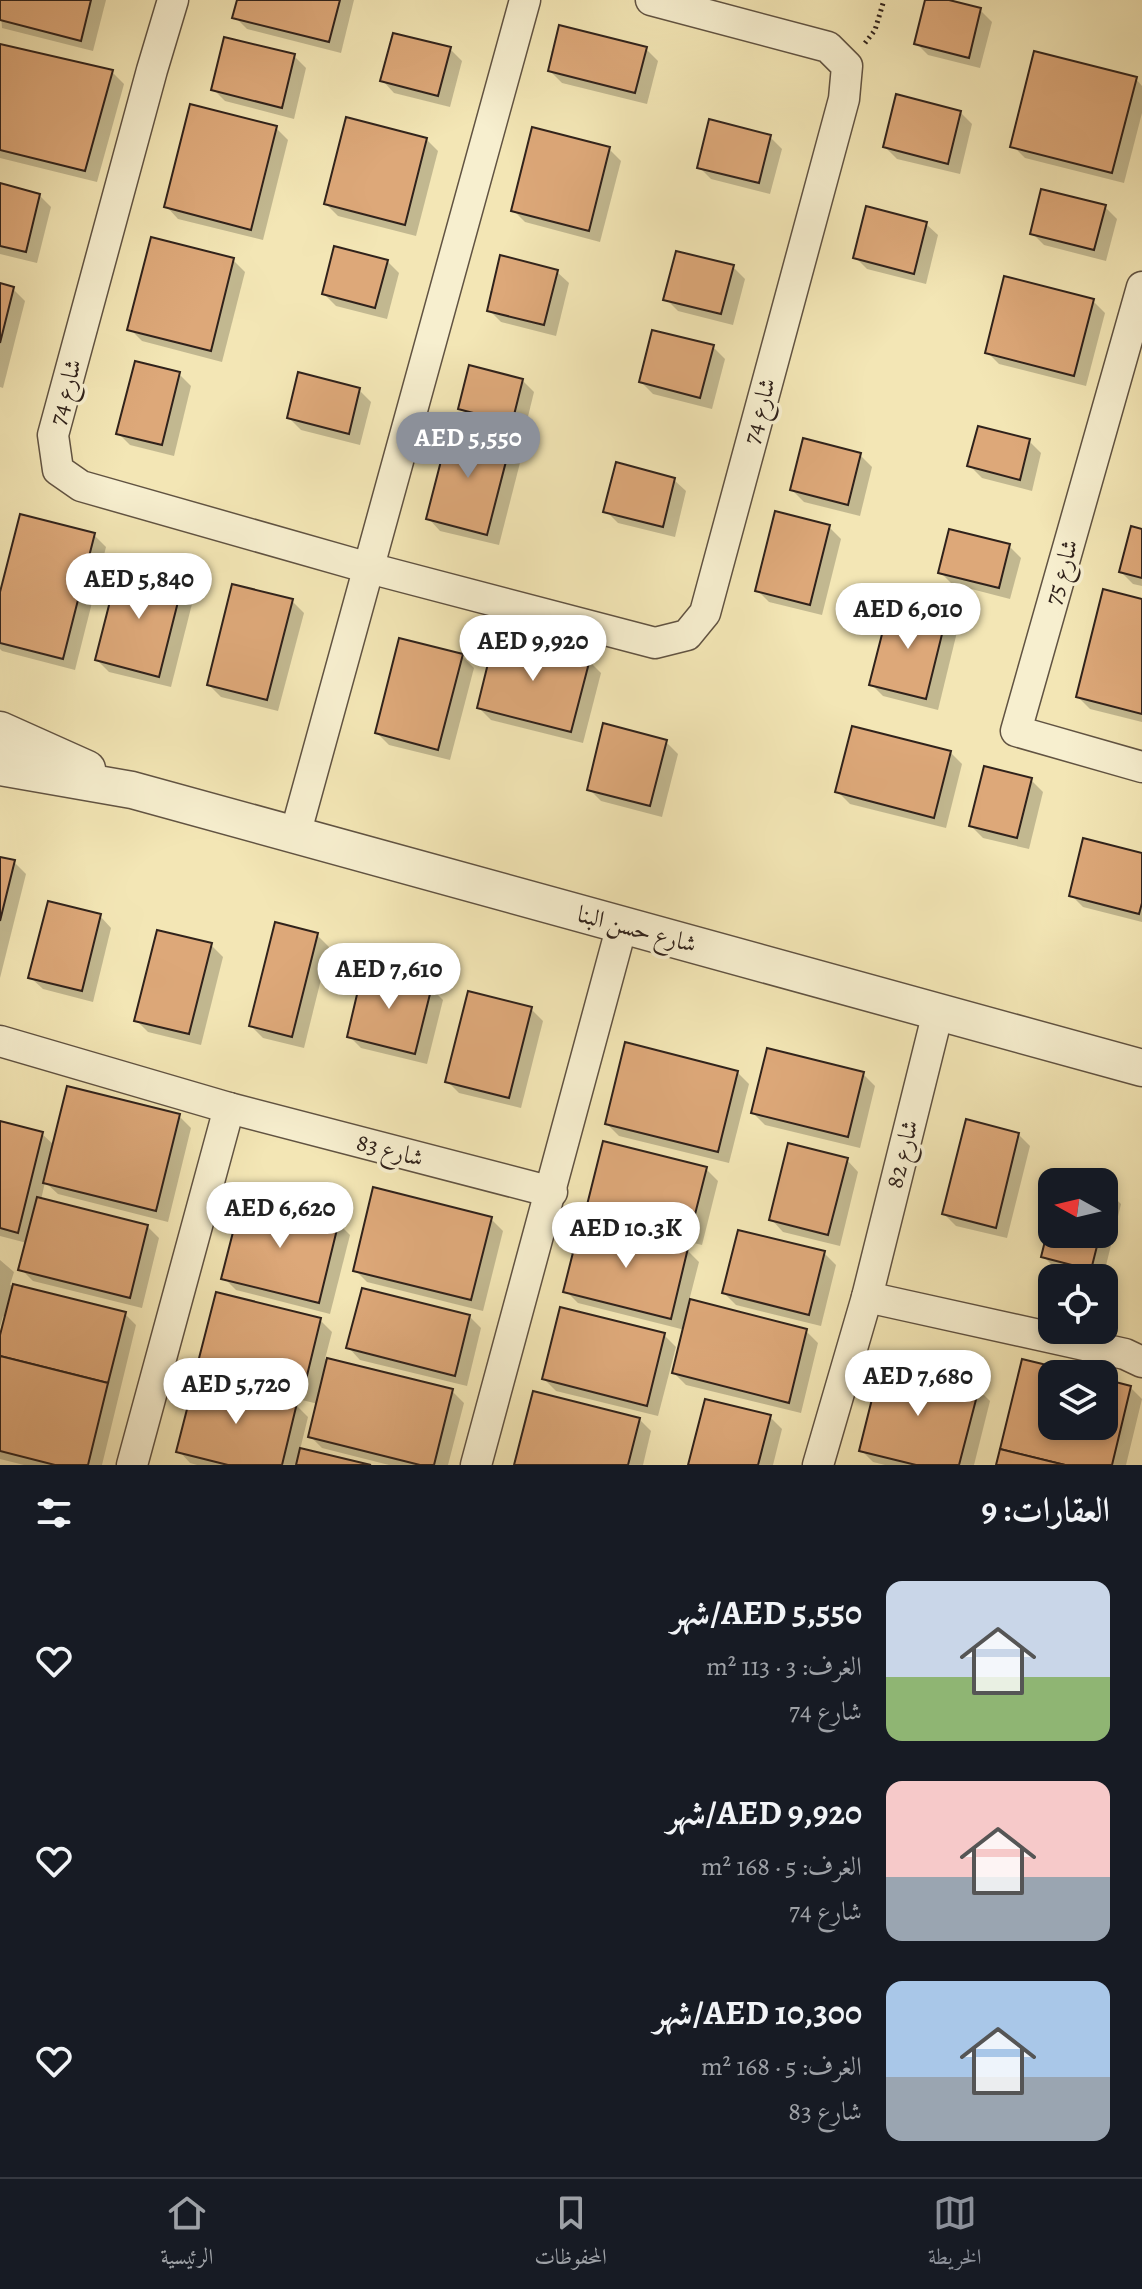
<!DOCTYPE html>
<html lang="ar">
<meta charset="utf-8">
<style>
:root{--surface:#171b24;--page:#20242c;--text:#f1f3f6;--muted:#9ea1a6;--line:#363941;--accent:#8c9099}
body{margin:0;font-family:Alegreya,Amiri,serif;background:var(--page);color:var(--text);direction:rtl;height:100vh;display:flex;flex-direction:column;font-size:30px;white-space:nowrap}
*{box-sizing:border-box;margin:0}
p{font-size:26px;color:var(--muted)}
.icon{flex:none;width:44px;height:44px;fill:none;stroke:currentColor;stroke-width:2;stroke-linecap:round;stroke-linejoin:round}
.map{position:relative;height:1465px;overflow:hidden;direction:ltr}
.details{display:flex;flex-direction:column;background:var(--surface);flex:1}
.details>*{flex:none}
.needle{width:52px;rotate:278deg}
.controls{position:absolute;left:1038px;top:1168px;display:grid;gap:16px}
.controls a{display:grid;place-items:center;width:80px;height:80px;border-radius:16px;background:var(--surface);box-shadow:0 4px 12px #0003;font-size:40px}
.price{position:absolute;translate:-50% -68px;padding:0 18px;border-radius:28px;background:#fff;color:#222;font-size:26px;line-height:52px;filter:drop-shadow(0 2px 4px #0008)}
.price::after{content:'';position:absolute;left:50%;top:48px;width:24px;height:18px;margin-left:-12px;background:inherit;clip-path:polygon(0 0,100% 0,50% 100%)}
.price.active{background:var(--accent);color:#fff}
ul{padding:0;list-style:none}
li{display:flex;align-items:center;gap:24px;height:200px;padding:0 32px}
li span{display:grid;place-items:center;flex:none;width:224px;height:160px;border-radius:16px;color:#555}
li>.icon{margin-inline-start:auto}
span .icon{width:96px;height:96px;fill:#fffc;stroke-width:1}
li b{font-size:34px}
h2{display:flex;justify-content:space-between;align-items:center;height:96px;padding:0 32px;font-size:34px}
.dock{display:flex;justify-content:space-around;align-items:center;height:112px;border-top:2px solid var(--line);background:var(--surface);font-size:22px;color:var(--muted)}
.dock a{display:grid;justify-items:center;gap:4px}
.dock .active{color:var(--accent)}
.map>svg:first-child{display:block}
.shadow{fill:#0003}
.building{fill:#dda879;stroke:#30221b;stroke-width:2}
.lines{fill:none;stroke-linecap:round;stroke-linejoin:round}
.minor-casing{stroke:#615342;stroke-width:33}
.tertiary-casing{stroke:#615342;stroke-width:39}
.path{stroke:#30221b;stroke-width:5;stroke-dasharray:2 4;stroke-linecap:butt}
.minor{stroke:#f7efcf;stroke-width:30}
.tertiary{stroke:#f7efcf;stroke-width:36}
.labels{text-anchor:middle;stroke-width:7;stroke-linejoin:round;paint-order:stroke}
.street-label{font-size:24px;fill:#30221b;stroke:#f7efcf}
</style>
<div class="map">
<svg width="1142" height="1465" viewBox="0 0 1142 1465">
<rect width="100%" height="100%" fill="#f3e6b5"/>
<filter id="stains"><feTurbulence type="fractalNoise" baseFrequency=".0025" numOctaves="4"/><feColorMatrix values="0 0 0 0 .2 0 0 0 0 .09 0 0 0 0 .02 0 0 0 .5 -.17"/></filter>
<radialGradient id="worn" r=".72"><stop offset=".6" stop-color="#630" stop-opacity="0"/><stop offset="1" stop-color="#630" stop-opacity=".3"/></radialGradient>
<!-- shadow -->
<g class="shadow">
<path d="M 0,0 L 106,0 L 93,51 L 2,28 Z"/>
<path d="M 239,0 L 354,0 L 341,53 L 247,29 L 235,17 Z"/>
<path d="M 927,0 L 941,0 L 980,10 L 992,22 L 980,68 L 928,55 L 916,43 Z"/>
<path d="M 0,46 L 112,72 L 124,84 L 97,182 L 0,158 Z"/>
<path d="M 450,49 L 462,61 L 450,107 L 394,93 L 383,81 Z"/>
<path d="M 646,49 L 658,61 L 647,104 L 562,83 L 550,71 Z"/>
<path d="M 294,56 L 306,68 L 294,119 L 225,101 L 213,89 Z"/>
<path d="M 1136,79 L 1142,86 L 1142,113 L 1124,183 L 1025,158 L 1013,146 Z"/>
<path d="M 960,112 L 972,124 L 960,174 L 897,159 L 885,147 Z"/>
<path d="M 276,128 L 288,140 L 263,240 L 178,219 L 167,207 Z"/>
<path d="M 770,137 L 782,149 L 770,194 L 711,179 L 699,167 Z"/>
<path d="M 426,139 L 438,151 L 416,236 L 338,216 L 326,204 Z"/>
<path d="M 609,149 L 621,161 L 600,242 L 525,222 L 513,210 Z"/>
<path d="M 0,185 L 39,195 L 51,207 L 37,263 L 0,254 Z"/>
<path d="M 1105,207 L 1117,219 L 1106,261 L 1044,245 L 1032,233 Z"/>
<path d="M 926,224 L 938,235 L 926,284 L 867,269 L 855,257 Z"/>
<path d="M 233,260 L 245,272 L 222,362 L 142,341 L 130,329 Z"/>
<path d="M 387,261 L 399,273 L 387,319 L 336,306 L 324,294 Z"/>
<path d="M 733,267 L 745,279 L 733,325 L 678,311 L 666,299 Z"/>
<path d="M 557,272 L 569,283 L 556,336 L 501,322 L 489,310 Z"/>
<path d="M 0,286 L 13,289 L 25,301 L 3,388 L 0,387 Z"/>
<path d="M 1093,301 L 1105,313 L 1086,386 L 999,364 L 987,352 Z"/>
<path d="M 713,347 L 725,359 L 712,409 L 653,394 L 641,382 Z"/>
<path d="M 179,374 L 191,386 L 174,456 L 130,445 L 118,433 Z"/>
<path d="M 522,380 L 534,392 L 524,433 L 472,420 L 460,408 Z"/>
<path d="M 359,390 L 371,402 L 360,445 L 301,430 L 289,418 Z"/>
<path d="M 1029,441 L 1041,453 L 1032,491 L 982,478 L 970,466 Z"/>
<path d="M 510,443 L 522,455 L 499,545 L 440,531 L 429,519 Z"/>
<path d="M 860,455 L 872,467 L 860,516 L 804,502 L 792,490 Z"/>
<path d="M 674,480 L 686,491 L 675,537 L 618,523 L 606,511 Z"/>
<path d="M 829,527 L 841,539 L 822,615 L 769,602 L 757,590 Z"/>
<path d="M 1142,531 L 1142,586 L 1133,584 L 1121,572 Z"/>
<path d="M 94,535 L 106,547 L 75,670 L 2,651 L 0,649 L 0,600 Z"/>
<path d="M 1009,546 L 1021,558 L 1010,599 L 952,584 L 940,572 Z"/>
<path d="M 182,584 L 194,596 L 171,687 L 109,672 L 97,660 Z"/>
<path d="M 292,601 L 304,613 L 278,711 L 221,697 L 209,685 Z"/>
<path d="M 1142,601 L 1142,722 L 1090,709 L 1078,697 Z"/>
<path d="M 945,620 L 957,632 L 938,710 L 883,696 L 871,684 Z"/>
<path d="M 462,656 L 474,668 L 450,760 L 389,745 L 377,733 Z"/>
<path d="M 589,661 L 601,673 L 583,743 L 491,720 L 479,708 Z"/>
<path d="M 666,742 L 678,754 L 662,817 L 601,801 L 589,789 Z"/>
<path d="M 950,752 L 962,764 L 946,828 L 850,804 L 838,792 Z"/>
<path d="M 1031,780 L 1043,792 L 1029,849 L 983,838 L 971,826 Z"/>
<path d="M 1142,855 L 1142,922 L 1083,907 L 1071,895 Z"/>
<path d="M 0,859 L 14,862 L 26,874 L 0,978 Z"/>
<path d="M 100,916 L 111,928 L 93,1002 L 43,989 L 31,978 Z"/>
<path d="M 317,935 L 329,947 L 304,1048 L 263,1038 L 251,1026 Z"/>
<path d="M 211,945 L 223,957 L 201,1045 L 148,1032 L 136,1020 Z"/>
<path d="M 431,988 L 443,1000 L 427,1064 L 361,1048 L 349,1036 Z"/>
<path d="M 531,1009 L 543,1021 L 521,1108 L 459,1093 L 447,1081 Z"/>
<path d="M 737,1072 L 749,1084 L 729,1163 L 619,1136 L 607,1124 Z"/>
<path d="M 863,1074 L 875,1086 L 860,1148 L 765,1125 L 753,1113 Z"/>
<path d="M 179,1116 L 191,1128 L 168,1222 L 58,1194 L 45,1182 L 41,1200 L 147,1226 L 159,1238 L 142,1308 L 33,1281 L 21,1269 L 27,1243 L 0,1236 L 0,1123 L 42,1134 L 55,1146 Z"/>
<path d="M 1018,1134 L 1030,1146 L 1007,1238 L 956,1226 L 944,1214 Z"/>
<path d="M 847,1160 L 858,1172 L 840,1246 L 783,1232 L 772,1220 Z"/>
<path d="M 706,1169 L 718,1181 L 702,1245 L 600,1220 L 588,1208 Z"/>
<path d="M 1104,1191 L 1109,1192 L 1121,1204 L 1103,1278 L 1055,1268 L 1043,1256 L 1052,1221 L 1052,1234 L 1104,1234 Z"/>
<path d="M 491,1219 L 503,1231 L 483,1311 L 367,1282 L 355,1270 Z"/>
<path d="M 338,1223 L 350,1235 L 330,1314 L 236,1290 L 224,1278 Z"/>
<path d="M 687,1250 L 699,1262 L 689,1301 L 806,1331 L 818,1343 L 801,1413 L 686,1385 L 674,1373 L 685,1330 L 578,1303 L 566,1291 Z"/>
<path d="M 824,1253 L 836,1265 L 821,1326 L 736,1305 L 724,1293 Z"/>
<path d="M 0,1260 L 14,1272 L 10,1285 L 124,1313 L 136,1325 L 102,1465 L 24,1465 L 0,1459 L 0,1343 L 6,1317 L 3,1316 L 0,1327 Z"/>
<path d="M 469,1316 L 481,1328 L 467,1386 L 360,1360 L 349,1348 Z"/>
<path d="M 320,1320 L 332,1332 L 325,1359 L 452,1391 L 464,1403 L 448,1465 L 389,1465 L 322,1448 L 310,1436 L 318,1404 L 212,1377 L 200,1365 Z"/>
<path d="M 664,1335 L 676,1347 L 658,1416 L 556,1391 L 544,1379 Z"/>
<path d="M 1024,1361 L 1076,1374 L 1052,1374 L 1052,1426 L 1104,1426 L 1104,1381 L 1130,1387 L 1142,1399 L 1126,1465 L 998,1465 Z"/>
<path d="M 978,1389 L 990,1401 L 974,1465 L 885,1465 L 873,1462 L 861,1450 Z"/>
<path d="M 296,1405 L 308,1417 L 300,1450 L 362,1465 L 197,1465 L 190,1463 L 179,1451 Z"/>
<path d="M 770,1417 L 782,1429 L 773,1465 L 690,1465 Z"/>
<path d="M 639,1419 L 651,1431 L 643,1465 L 517,1465 Z"/>
</g>
<!-- building -->
<g class="building">
<path d="M 0,0 L 91,0 L 81,41 L 0,20 Z"/>
<path d="M 237,0 L 340,0 L 329,42 L 232,18 Z"/>
<path d="M 925,0 L 949,0 L 981,8 L 969,58 L 914,44 Z"/>
<path d="M 559,25 L 647,47 L 635,93 L 548,71 Z"/>
<path d="M 393,33 L 451,47 L 438,96 L 380,81 Z"/>
<path d="M 224,37 L 295,54 L 282,108 L 211,90 Z"/>
<path d="M 0,44 L 113,70 L 85,171 L 0,150 Z"/>
<path d="M 1034,51 L 1137,77 L 1112,173 L 1010,147 Z"/>
<path d="M 896,94 L 961,111 L 948,164 L 883,147 Z"/>
<path d="M 190,104 L 277,126 L 251,230 L 164,207 Z"/>
<path d="M 346,117 L 427,138 L 405,225 L 324,204 Z"/>
<path d="M 709,119 L 771,135 L 759,183 L 697,168 Z"/>
<path d="M 532,127 L 610,147 L 589,231 L 511,211 Z"/>
<path d="M 0,183 L 40,194 L 26,252 L 0,246 Z"/>
<path d="M 1041,189 L 1106,205 L 1094,250 L 1030,234 Z"/>
<path d="M 866,206 L 927,222 L 914,274 L 853,258 Z"/>
<path d="M 151,237 L 234,258 L 211,351 L 127,330 Z"/>
<path d="M 334,246 L 388,260 L 375,308 L 322,294 Z"/>
<path d="M 676,251 L 734,265 L 721,314 L 663,300 Z"/>
<path d="M 500,255 L 558,270 L 544,325 L 487,311 Z"/>
<path d="M 1004,276 L 1094,299 L 1074,376 L 985,353 Z"/>
<path d="M 0,283 L 14,287 L 0,343 Z"/>
<path d="M 652,330 L 714,345 L 700,398 L 639,382 Z"/>
<path d="M 135,361 L 180,372 L 162,445 L 116,434 Z"/>
<path d="M 469,365 L 523,379 L 512,423 L 458,409 Z"/>
<path d="M 298,372 L 360,388 L 349,434 L 287,418 Z"/>
<path d="M 450,426 L 511,442 L 487,535 L 426,519 Z"/>
<path d="M 978,426 L 1030,439 L 1020,480 L 967,466 Z"/>
<path d="M 803,438 L 861,453 L 848,505 L 790,490 Z"/>
<path d="M 616,462 L 675,478 L 663,527 L 603,512 Z"/>
<path d="M 775,511 L 830,525 L 810,605 L 755,591 Z"/>
<path d="M 20,514 L 95,533 L 63,659 L 0,643 L 0,592 Z"/>
<path d="M 1131,526 L 1142,529 L 1142,578 L 1119,572 Z"/>
<path d="M 949,529 L 1010,544 L 999,588 L 938,573 Z"/>
<path d="M 119,566 L 183,582 L 159,677 L 95,660 Z"/>
<path d="M 232,584 L 293,599 L 267,700 L 207,685 Z"/>
<path d="M 1103,589 L 1142,599 L 1142,714 L 1076,697 Z"/>
<path d="M 890,603 L 946,618 L 926,699 L 869,685 Z"/>
<path d="M 495,635 L 590,659 L 571,732 L 477,708 Z"/>
<path d="M 399,638 L 463,654 L 438,750 L 375,733 Z"/>
<path d="M 603,723 L 667,740 L 650,806 L 587,790 Z"/>
<path d="M 852,726 L 951,751 L 934,818 L 835,792 Z"/>
<path d="M 984,766 L 1032,778 L 1017,838 L 969,826 Z"/>
<path d="M 1083,838 L 1142,853 L 1142,903 L 1139,914 L 1069,896 Z"/>
<path d="M 0,857 L 15,860 L 0,921 Z"/>
<path d="M 48,901 L 101,914 L 82,991 L 28,978 Z"/>
<path d="M 275,922 L 318,933 L 292,1037 L 249,1026 Z"/>
<path d="M 157,930 L 212,943 L 189,1034 L 134,1021 Z"/>
<path d="M 363,969 L 432,986 L 415,1054 L 347,1037 Z"/>
<path d="M 468,991 L 532,1007 L 509,1098 L 445,1082 Z"/>
<path d="M 625,1042 L 738,1071 L 718,1152 L 605,1124 Z"/>
<path d="M 767,1048 L 864,1072 L 848,1137 L 751,1113 Z"/>
<path d="M 67,1086 L 180,1114 L 156,1211 L 43,1183 Z"/>
<path d="M 966,1119 L 1019,1133 L 996,1228 L 942,1214 Z"/>
<path d="M 0,1121 L 43,1132 L 18,1233 L 0,1228 Z"/>
<path d="M 603,1141 L 707,1167 L 690,1234 L 586,1209 Z"/>
<path d="M 788,1143 L 848,1158 L 828,1235 L 769,1220 Z"/>
<path d="M 373,1187 L 492,1217 L 471,1300 L 353,1271 Z"/>
<path d="M 37,1197 L 148,1225 L 130,1298 L 18,1270 Z"/>
<path d="M 242,1197 L 339,1221 L 319,1303 L 221,1279 Z"/>
<path d="M 1052,1213 L 1052,1234 L 1100,1234 L 1091,1270 L 1041,1257 Z"/>
<path d="M 581,1221 L 688,1248 L 671,1319 L 563,1292 Z"/>
<path d="M 738,1230 L 825,1251 L 809,1315 L 722,1293 Z"/>
<path d="M 13,1284 L 126,1312 L 108,1383 L 0,1356 L 0,1335 Z"/>
<path d="M 362,1288 L 470,1315 L 455,1376 L 346,1348 Z"/>
<path d="M 216,1292 L 321,1318 L 303,1392 L 197,1366 Z"/>
<path d="M 690,1299 L 807,1329 L 789,1403 L 672,1373 Z"/>
<path d="M 560,1307 L 665,1333 L 647,1406 L 542,1379 Z"/>
<path d="M 0,1356 L 108,1383 L 88,1465 L 55,1465 L 0,1451 Z"/>
<path d="M 327,1358 L 453,1389 L 434,1465 L 420,1465 L 308,1437 Z"/>
<path d="M 1022,1359 L 1084,1374 L 1052,1374 L 1052,1426 L 1104,1426 L 1104,1379 L 1131,1386 L 1112,1465 L 1065,1465 L 1000,1449 Z"/>
<path d="M 881,1363 L 979,1388 L 959,1465 L 916,1465 L 859,1451 Z"/>
<path d="M 195,1378 L 297,1403 L 282,1465 L 228,1465 L 176,1452 Z"/>
<path d="M 533,1391 L 640,1418 L 628,1465 L 514,1465 Z"/>
<path d="M 705,1399 L 771,1415 L 758,1465 L 688,1465 Z"/>
<path d="M 300,1448 L 371,1465 L 296,1465 Z"/>
<path d="M 1000,1449 L 1065,1465 L 996,1465 Z"/>
</g>
<g class="lines">
<!-- minor casing -->
<g class="minor-casing">
<g id="minor">
<path d="M 173,0 L 152,70 L 53,435 L 58,470 L 81,486 L 369,568 L 655,643 L 687,635 L 705,613 L 844,99 L 847,66 L 828,47 L 651,0"/>
<path d="M 1142,287 L 1016,731 L 1142,767"/>
<path d="M 295,835 L 525,0"/>
<path d="M 0,1041 L 229,1108 L 552,1192"/>
<path d="M 867,1297 L 1125,1354 L 1142,1362"/>
<path d="M 132,1465 L 229,1108"/>
<path d="M 476,1465 L 622,925"/>
<path d="M 818,1465 L 867,1297 L 938,1012"/>
</g>
</g>
<!-- tertiary casing -->
<g class="tertiary-casing">
<g id="tertiary">
<path d="M 0,730 L 87,769"/>
<path d="M 0,767 L 132,790 L 1142,1068"/>
</g>
</g>
<!-- path -->
<path class="path" d="M 865,43 L 875,30 L 884,0"/>
<!-- minor -->
<use href="#minor" class="minor"/>
<!-- tertiary -->
<use href="#tertiary" class="tertiary"/>
</g>
<g class="labels">
<!-- street labels -->
<g class="street-label">
<text transform="translate(65 392) rotate(-75)" y="8">شارع 74</text>
<text transform="translate(759 411) rotate(-75)" y="8">شارع 74</text>
<text transform="translate(1061 572) rotate(-74)" y="8">شارع 75</text>
<text transform="translate(637 929) rotate(15)" y="8">شارع حسن البنا</text>
<text transform="translate(390 1150) rotate(15)" y="8">شارع 83</text>
<text transform="translate(902 1154) rotate(-76)" y="8">شارع 82</text>
</g>
</g>
<rect width="100%" height="100%" filter="url(#stains)"/>
<rect width="100%" height="100%" fill="url(#worn)"/>
</svg>
<div class="controls">
<a><svg class="needle" viewBox="-14 -14 28 28"><path d="M0-13l5 13h-10z" fill="#e53935"/><path d="M0 13l5-13h-10z" fill="#9ea1a6"/></svg></a>
<a><svg class="icon" aria-label="locate" viewBox="0 0 24 24"><circle cx="12" cy="12" r="6"/><path d="M12 2v4M12 18v4M2 12h4M18 12h4"/></svg></a>
<a><svg class="icon" aria-label="layers" viewBox="0 0 24 24"><path d="M12 4l9 5-9 5-9-5zM3 14l9 5 9-5"/></svg></a>
</div>
<b class="price active" style="left:468px;top:480px">AED 5,550</b>
<b class="price" style="left:139px;top:621px">AED 5,840</b>
<b class="price" style="left:908px;top:651px">AED 6,010</b>
<b class="price" style="left:533px;top:683px">AED 9,920</b>
<b class="price" style="left:389px;top:1011px">AED 7,610</b>
<b class="price" style="left:280px;top:1250px">AED 6,620</b>
<b class="price" style="left:626px;top:1270px">AED 10.3K</b>
<b class="price" style="left:918px;top:1418px">AED 7,680</b>
<b class="price" style="left:236px;top:1426px">AED 5,720</b>
</div>
<section class="details">
<h2>العقارات: 9<svg class="icon" aria-label="filters" viewBox="0 0 24 24"><path d="M4 7h16M4 17h16"/><circle cx="9" cy="7" r="2"/><circle cx="15" cy="17" r="2"/></svg></h2>
<ul>
<li><span style="background:linear-gradient(#c9d6e8 60%,#8fb573 0)"><svg class="icon" aria-label="home" viewBox="0 0 24 24"><path d="M3 11l9-7 9 7M6 9v11h12V9"/></svg></span><div><b>AED 5,550/شهر</b><p>الغرف: 3 · 113 m²</p><p>شارع 74</p></div><svg class="icon" aria-label="heart" viewBox="0 0 24 24"><path d="M12 20l-8-8c-3-5 5-10 8-4 3-6 11-1 8 4z"/></svg></li>
<li><span style="background:linear-gradient(#f6c9c9 60%,#9aa5b1 0)"><svg class="icon" aria-label="home" viewBox="0 0 24 24"><path d="M3 11l9-7 9 7M6 9v11h12V9"/></svg></span><div><b>AED 9,920/شهر</b><p>الغرف: 5 · 168 m²</p><p>شارع 74</p></div><svg class="icon" aria-label="heart" viewBox="0 0 24 24"><path d="M12 20l-8-8c-3-5 5-10 8-4 3-6 11-1 8 4z"/></svg></li>
<li><span style="background:linear-gradient(#a9c7e8 60%,#9aa5b1 0)"><svg class="icon" aria-label="home" viewBox="0 0 24 24"><path d="M3 11l9-7 9 7M6 9v11h12V9"/></svg></span><div><b>AED 10,300/شهر</b><p>الغرف: 5 · 168 m²</p><p>شارع 83</p></div><svg class="icon" aria-label="heart" viewBox="0 0 24 24"><path d="M12 20l-8-8c-3-5 5-10 8-4 3-6 11-1 8 4z"/></svg></li>
</ul>
</section>
<nav class="dock">
<a class="active"><svg class="icon" aria-label="map" viewBox="0 0 24 24"><path d="M3 6l6-2 6 2 6-2v14l-6 2-6-2-6 2zM9 4v14M15 6v14"/></svg>الخريطة</a>
<a><svg class="icon" aria-label="saved" viewBox="0 0 24 24"><path d="M7 4h10v16l-5-4-5 4z"/></svg>المحفوظات</a>
<a><svg class="icon" aria-label="home" viewBox="0 0 24 24"><path d="M3 11l9-7 9 7M6 9v11h12V9"/></svg>الرئيسية</a>
</nav>
